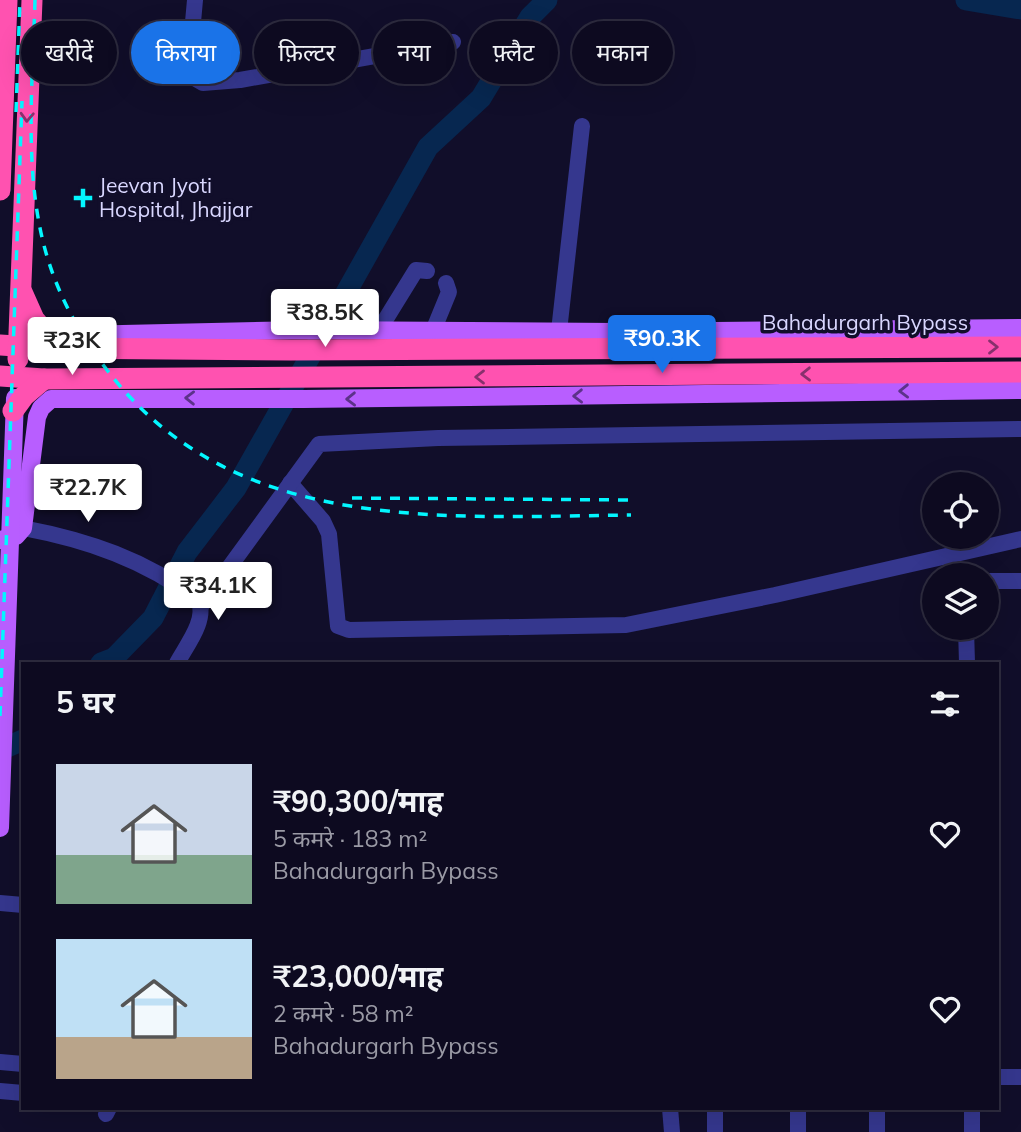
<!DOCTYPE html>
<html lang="hi">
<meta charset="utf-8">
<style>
:root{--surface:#0d0a20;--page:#161329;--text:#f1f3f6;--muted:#9a9aa5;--line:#2d2b3e;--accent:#1a73e8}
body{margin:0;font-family:Mulish,"Noto Sans Devanagari",sans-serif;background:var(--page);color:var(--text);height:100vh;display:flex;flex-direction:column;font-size:26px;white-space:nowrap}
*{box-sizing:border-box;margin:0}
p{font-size:23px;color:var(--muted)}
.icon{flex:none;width:38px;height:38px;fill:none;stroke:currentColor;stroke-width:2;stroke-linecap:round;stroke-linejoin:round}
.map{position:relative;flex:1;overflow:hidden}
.sheet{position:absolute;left:21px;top:662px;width:978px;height:448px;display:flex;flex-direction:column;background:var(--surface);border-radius:0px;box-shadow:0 7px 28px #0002,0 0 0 2px var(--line)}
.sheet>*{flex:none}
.hud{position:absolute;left:21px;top:21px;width:980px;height:63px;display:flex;gap:14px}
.controls{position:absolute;left:922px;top:472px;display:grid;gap:14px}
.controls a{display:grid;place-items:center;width:77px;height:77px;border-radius:50%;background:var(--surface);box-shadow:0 7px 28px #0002,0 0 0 2px var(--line);font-size:35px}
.price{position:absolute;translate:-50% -60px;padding:0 16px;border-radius:7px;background:#fff;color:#222;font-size:23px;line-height:46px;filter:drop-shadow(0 2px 4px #0008)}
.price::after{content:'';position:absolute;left:50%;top:42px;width:21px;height:16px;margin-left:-10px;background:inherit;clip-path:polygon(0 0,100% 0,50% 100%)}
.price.active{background:var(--accent);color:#fff}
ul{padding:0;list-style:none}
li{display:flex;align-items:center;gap:21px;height:175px;padding:0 35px}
li span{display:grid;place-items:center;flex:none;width:196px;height:140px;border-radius:0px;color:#555}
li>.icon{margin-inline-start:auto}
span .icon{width:84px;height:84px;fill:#fffc;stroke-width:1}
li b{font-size:30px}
h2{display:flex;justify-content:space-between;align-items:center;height:84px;padding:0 35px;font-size:30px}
.pill{padding:0 24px;border-radius:32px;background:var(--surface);box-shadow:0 7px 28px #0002,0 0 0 2px var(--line);font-size:24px;line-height:63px}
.pill.active{background:var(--accent);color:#fff}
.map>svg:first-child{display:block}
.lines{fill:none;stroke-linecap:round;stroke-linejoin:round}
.river{stroke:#072750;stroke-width:21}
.minor{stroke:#35378e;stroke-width:16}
.major{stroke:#b85eff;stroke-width:18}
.highway{stroke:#ff52b0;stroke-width:21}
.rail{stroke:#03f6ff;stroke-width:3.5;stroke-dasharray:10 9;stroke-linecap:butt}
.oneway{stroke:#88306d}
.oneway2{stroke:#5c328a}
.poi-dot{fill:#03f6ff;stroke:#110e2a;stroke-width:2.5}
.labels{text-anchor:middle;stroke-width:7;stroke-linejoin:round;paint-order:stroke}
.poi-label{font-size:21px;fill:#d9d7ff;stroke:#110e2a;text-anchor:start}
.street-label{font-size:21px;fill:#d9d7ff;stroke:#110e2a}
</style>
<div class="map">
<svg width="1021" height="1132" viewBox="0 0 1021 1132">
<rect width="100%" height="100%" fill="#110e2a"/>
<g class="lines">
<!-- river -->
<g class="river">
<path d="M 966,0 L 1021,9"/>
<path d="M 101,663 L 114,658 L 153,618 L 187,552 L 236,488 L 428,147 L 481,98 L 530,17 L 547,0"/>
<path d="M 0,750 L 23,740"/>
</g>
<!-- minor -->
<g class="minor">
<path d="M 195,0 L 189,66 L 191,76 L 203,83 L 240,80 L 453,42"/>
<path d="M 379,330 L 416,270 L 427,271"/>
<path d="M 433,331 L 449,292 L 446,283"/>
<path d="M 559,331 L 582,126"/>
<path d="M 290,483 L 323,521 L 329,534 L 338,626 L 349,630 L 626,625 L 775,595 L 1021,539"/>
<path d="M 23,528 C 87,540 146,560 198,600 C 208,619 186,646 177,663"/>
<path d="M 987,581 L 1021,581"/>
<path d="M 201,606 L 319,444 L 438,438 L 1021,429"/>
<path d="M 966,628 L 967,663"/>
<path d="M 0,903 L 23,905"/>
<path d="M 0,1062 L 23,1064"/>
<path d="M 998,1077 L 1021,1077"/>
<path d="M 0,1091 L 23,1093"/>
<path d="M 670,1108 L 672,1132"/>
<path d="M 715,1108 L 715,1132"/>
<path d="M 798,1108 L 798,1132"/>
<path d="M 877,1108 L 877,1132"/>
<path d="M 972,1108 L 972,1132"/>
<path d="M 106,1114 L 109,1108"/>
</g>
<!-- major -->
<g class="major">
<path d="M 64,349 L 78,335 L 304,330 L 616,332 L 1021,328"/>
<path d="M 0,540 L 16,536 L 23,528 L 37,417 L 41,408 L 51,399 L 304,399 L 1021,390"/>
<path d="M 0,828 L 15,398"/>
</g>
<!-- highway -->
<g class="highway">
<path d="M 0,190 L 7,0"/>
<path d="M 22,292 L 34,319 L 59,348"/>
<path d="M 0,345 L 47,348 L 290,350 L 1021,347"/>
<path d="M 18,359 L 32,0"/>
<path d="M 0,376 L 44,379 L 1021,372"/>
<path d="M 13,411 L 24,396 L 44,379"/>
</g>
<!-- rail -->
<g class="rail">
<path d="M 35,0 C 33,75 25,154 40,228 C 50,279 73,325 104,366 C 230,536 443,517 631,515"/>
<path d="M 16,112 L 20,0"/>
<path d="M 352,498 L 631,500"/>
<path d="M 0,716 L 22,101"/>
</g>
</g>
<!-- one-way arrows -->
<defs><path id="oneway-chevron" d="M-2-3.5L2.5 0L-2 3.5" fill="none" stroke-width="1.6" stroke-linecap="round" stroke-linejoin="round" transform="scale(1.75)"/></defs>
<g class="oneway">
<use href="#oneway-chevron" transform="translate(27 117) rotate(93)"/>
<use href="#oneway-chevron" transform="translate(993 347)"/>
<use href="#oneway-chevron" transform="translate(806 374) rotate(179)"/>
<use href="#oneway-chevron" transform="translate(480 377) rotate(180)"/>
</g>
<g class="oneway2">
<use href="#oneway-chevron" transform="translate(904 391) rotate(179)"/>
<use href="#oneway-chevron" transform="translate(578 396) rotate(179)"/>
<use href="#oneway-chevron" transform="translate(190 398) rotate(-179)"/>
<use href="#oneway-chevron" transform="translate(351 399) rotate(179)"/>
</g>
<!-- markers -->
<path class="poi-dot" d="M79.5 187.5h7v7h7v7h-7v7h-7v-7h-7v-7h7z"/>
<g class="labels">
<!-- poi labels -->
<g class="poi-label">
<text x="99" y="193">Jeevan Jyoti<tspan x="99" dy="24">Hospital, Jhajjar</tspan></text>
</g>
<!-- street labels -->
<g class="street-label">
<text x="865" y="330">Bahadurgarh Bypass</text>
</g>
</g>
</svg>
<div class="controls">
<a><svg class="icon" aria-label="locate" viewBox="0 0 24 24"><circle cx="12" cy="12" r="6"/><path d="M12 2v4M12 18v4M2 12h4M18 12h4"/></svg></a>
<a><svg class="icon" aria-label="layers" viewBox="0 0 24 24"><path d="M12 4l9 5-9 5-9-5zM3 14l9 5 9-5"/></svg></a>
</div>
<b class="price" style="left:325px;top:349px">₹38.5K</b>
<b class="price active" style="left:662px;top:375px">₹90.3K</b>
<b class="price" style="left:72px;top:377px">₹23K</b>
<b class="price" style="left:88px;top:524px">₹22.7K</b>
<b class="price" style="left:218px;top:622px">₹34.1K</b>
<div class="hud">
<a class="pill">खरीदें</a>
<a class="pill active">किराया</a>
<a class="pill">फ़िल्टर</a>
<a class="pill">नया</a>
<a class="pill">फ़्लैट</a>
<a class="pill">मकान</a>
</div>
<section class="sheet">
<h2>5 घर<svg class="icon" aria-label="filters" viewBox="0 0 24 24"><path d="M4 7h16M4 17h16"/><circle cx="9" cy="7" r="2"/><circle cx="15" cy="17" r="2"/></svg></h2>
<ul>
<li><span style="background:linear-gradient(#c9d6e8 65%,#7fa58c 0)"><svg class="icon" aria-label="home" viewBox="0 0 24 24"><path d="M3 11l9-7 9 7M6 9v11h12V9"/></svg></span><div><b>₹90,300/माह</b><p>5 कमरे · 183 m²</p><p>Bahadurgarh Bypass</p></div><svg class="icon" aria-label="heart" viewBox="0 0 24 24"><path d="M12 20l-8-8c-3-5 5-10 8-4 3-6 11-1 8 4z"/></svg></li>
<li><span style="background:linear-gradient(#bfe0f5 70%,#b9a48a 0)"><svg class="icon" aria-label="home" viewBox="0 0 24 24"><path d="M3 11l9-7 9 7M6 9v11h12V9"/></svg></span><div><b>₹23,000/माह</b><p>2 कमरे · 58 m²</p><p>Bahadurgarh Bypass</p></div><svg class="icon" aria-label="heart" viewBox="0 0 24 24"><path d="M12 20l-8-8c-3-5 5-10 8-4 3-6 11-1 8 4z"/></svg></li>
</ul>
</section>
</div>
